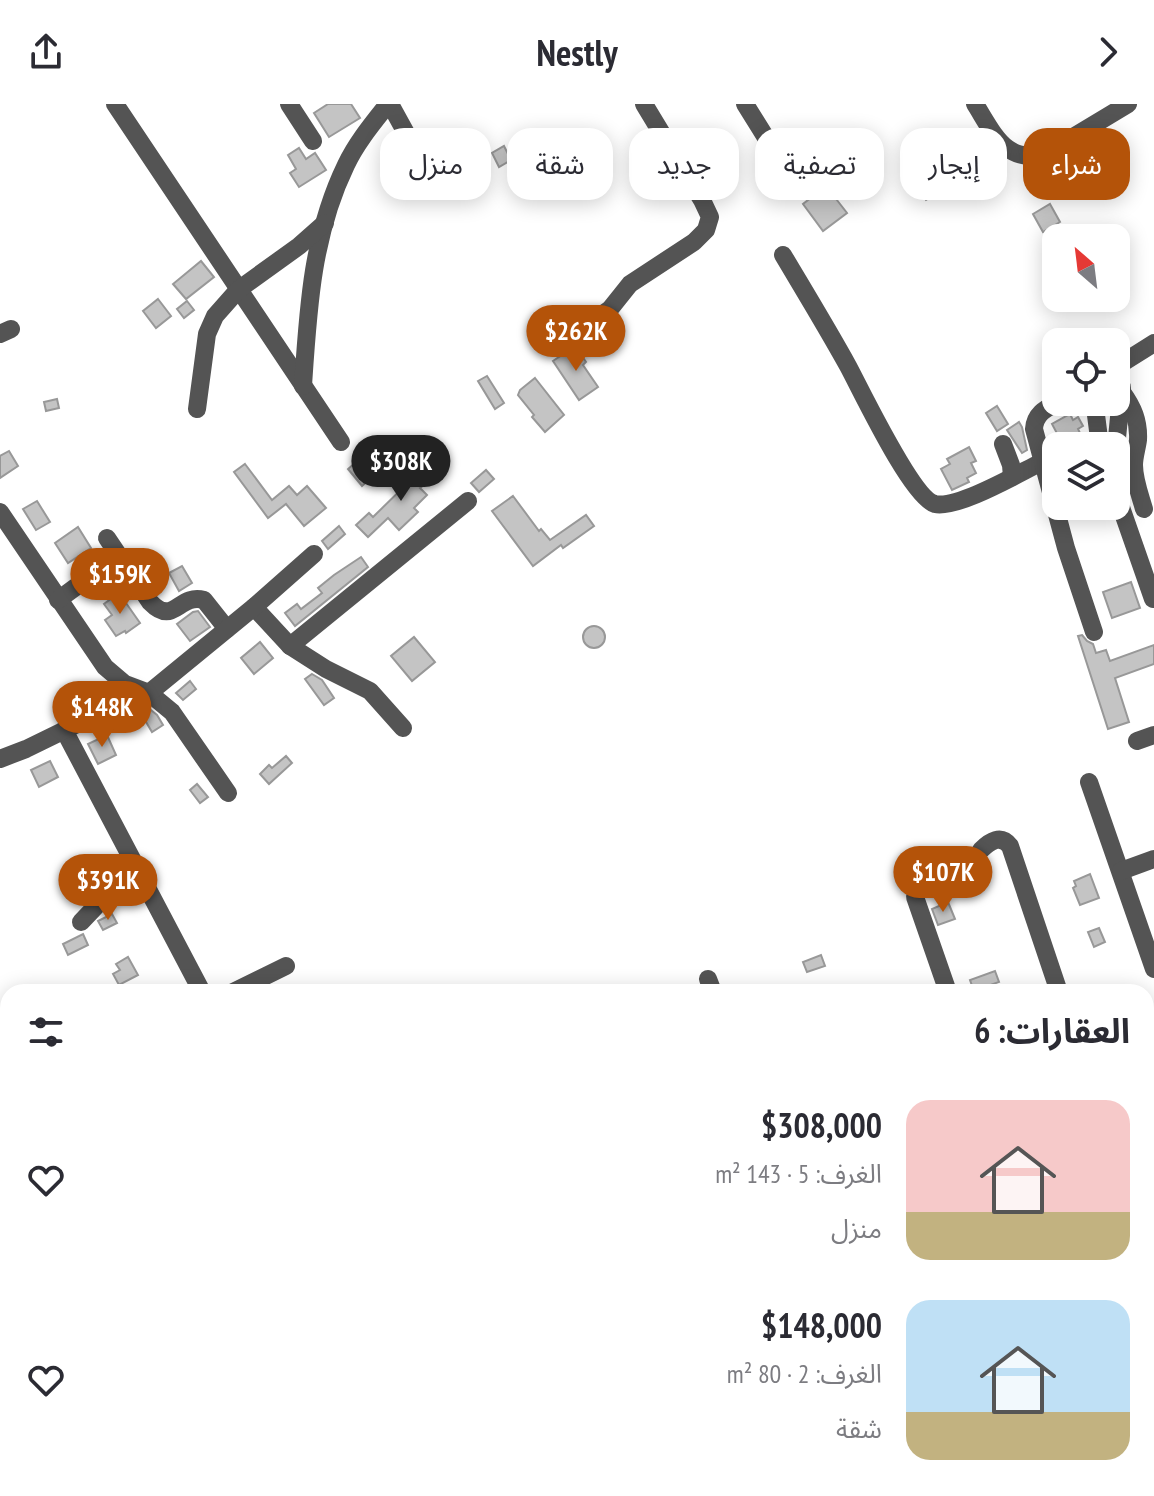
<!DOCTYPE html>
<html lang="ar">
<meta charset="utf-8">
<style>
:root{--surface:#fff;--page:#f2f2f3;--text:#2b2b33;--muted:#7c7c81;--accent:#b45309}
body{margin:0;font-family:"PT Sans Narrow","Noto Sans Arabic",sans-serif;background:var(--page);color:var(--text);direction:rtl;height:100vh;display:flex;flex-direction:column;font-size:30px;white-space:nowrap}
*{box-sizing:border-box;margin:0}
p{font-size:26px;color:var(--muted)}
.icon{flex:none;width:44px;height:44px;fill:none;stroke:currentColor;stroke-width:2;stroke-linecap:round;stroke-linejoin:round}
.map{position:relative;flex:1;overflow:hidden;direction:ltr}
.drawer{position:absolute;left:0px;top:880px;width:1154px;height:512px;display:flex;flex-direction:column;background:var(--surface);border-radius:24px 24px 0 0;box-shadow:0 4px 20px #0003;direction:rtl}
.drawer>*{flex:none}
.banner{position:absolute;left:24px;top:24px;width:1106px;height:72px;direction:rtl;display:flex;gap:16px}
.needle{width:52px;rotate:332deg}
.fabs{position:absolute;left:1042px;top:120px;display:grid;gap:16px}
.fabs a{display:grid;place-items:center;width:88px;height:88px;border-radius:16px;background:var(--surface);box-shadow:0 4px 20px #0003;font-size:40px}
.price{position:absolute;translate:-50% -68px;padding:0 18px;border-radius:28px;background:var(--accent);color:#fff;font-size:26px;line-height:52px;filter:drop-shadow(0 2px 4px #0008)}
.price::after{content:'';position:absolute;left:50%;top:48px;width:24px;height:18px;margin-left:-12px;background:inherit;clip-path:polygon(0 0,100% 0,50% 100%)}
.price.selected{background:#222;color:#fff}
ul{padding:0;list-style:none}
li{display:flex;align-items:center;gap:24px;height:200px;padding:0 24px}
li span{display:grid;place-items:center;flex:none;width:224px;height:160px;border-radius:24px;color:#555}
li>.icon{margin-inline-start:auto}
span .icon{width:96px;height:96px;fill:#fffc;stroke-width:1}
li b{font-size:34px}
h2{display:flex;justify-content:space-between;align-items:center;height:96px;padding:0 24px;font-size:34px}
.chip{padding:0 28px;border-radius:24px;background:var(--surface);box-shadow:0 4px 20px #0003;font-size:28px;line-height:72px}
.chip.selected{background:var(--accent);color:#fff}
header{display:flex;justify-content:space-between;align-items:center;height:104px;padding:0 24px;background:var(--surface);font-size:36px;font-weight:700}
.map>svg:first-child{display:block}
.building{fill:#c4c4c4;stroke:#989898;stroke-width:2}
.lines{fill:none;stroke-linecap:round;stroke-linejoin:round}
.minor{stroke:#545454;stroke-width:18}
</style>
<header><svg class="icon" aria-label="forward" viewBox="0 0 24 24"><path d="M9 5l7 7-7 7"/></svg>Nestly<svg class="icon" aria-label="share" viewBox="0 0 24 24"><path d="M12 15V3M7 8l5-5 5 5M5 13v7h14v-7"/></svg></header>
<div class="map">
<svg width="1154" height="1392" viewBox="0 0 1154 1392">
<rect width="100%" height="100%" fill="#fff"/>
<!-- building -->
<g class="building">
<path d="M 328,0 L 351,0 L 360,14 L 329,33 L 314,9 Z"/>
<path d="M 504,42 L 511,56 L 499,63 L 492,49 Z"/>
<path d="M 299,44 L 306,55 L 315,49 L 326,66 L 299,83 L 290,69 L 296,65 L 288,51 Z"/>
<path d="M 977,44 L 986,58 L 926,96 L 917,83 Z"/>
<path d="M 400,64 L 406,74 L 396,79 L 391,70 Z"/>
<path d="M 826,82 L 847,109 L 823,127 L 803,100 Z"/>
<path d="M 1050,100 L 1060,118 L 1043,128 L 1033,110 Z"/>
<path d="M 201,157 L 214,173 L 186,195 L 173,180 Z"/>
<path d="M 158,195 L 171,212 L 156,224 L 143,207 Z"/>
<path d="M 187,197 L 194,206 L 184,214 L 177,205 Z"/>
<path d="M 576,244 L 586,258 L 583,261 L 598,283 L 579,296 L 553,257 L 568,247 Z"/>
<path d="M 487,272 L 504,299 L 495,305 L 478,277 Z"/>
<path d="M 535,274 L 564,311 L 545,328 L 532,313 L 534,311 L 518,291 L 520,286 Z"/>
<path d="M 57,295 L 59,304 L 46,307 L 44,298 Z"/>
<path d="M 997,302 L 1008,320 L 997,327 L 986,309 Z"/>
<path d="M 1070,310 L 1073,316 L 1078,313 L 1083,322 L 1078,325 L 1080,329 L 1062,339 L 1052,320 Z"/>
<path d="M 1019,318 L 1022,323 L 1027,346 L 1022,349 L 1007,326 Z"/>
<path d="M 969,343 L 976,357 L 971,359 L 976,369 L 967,374 L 969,378 L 952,386 L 941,365 L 950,360 L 947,355 Z"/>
<path d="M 371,345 L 385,361 L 362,382 L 348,365 Z"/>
<path d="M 9,347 L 18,362 L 0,374 L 0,352 Z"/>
<path d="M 426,357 L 437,371 L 420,384 L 427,391 L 414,404 L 418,408 L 399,426 L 388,414 L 368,433 L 356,421 L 369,409 L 373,413 L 416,371 L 412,367 Z"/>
<path d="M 245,360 L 272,396 L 289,382 L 297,391 L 307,382 L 326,404 L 304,422 L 286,400 L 268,414 L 234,368 Z"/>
<path d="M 486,366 L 494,375 L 479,388 L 471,379 Z"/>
<path d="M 513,392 L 539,427 L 541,425 L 550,436 L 586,411 L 594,422 L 563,444 L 561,441 L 533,462 L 492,407 Z"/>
<path d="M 37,397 L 50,418 L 36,426 L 23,405 Z"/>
<path d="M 339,422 L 345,430 L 328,445 L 322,437 Z"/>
<path d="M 78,423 L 91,444 L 68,459 L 55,439 Z"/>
<path d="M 361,453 L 368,463 L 295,522 L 285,509 L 297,500 L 301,505 L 322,489 L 318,484 L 334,471 Z"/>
<path d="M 182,462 L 192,479 L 179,487 L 169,469 Z"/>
<path d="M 1131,478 L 1140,504 L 1112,514 L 1103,488 Z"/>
<path d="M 119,489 L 140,519 L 126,529 L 125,527 L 116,532 L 105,516 L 112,511 L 104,500 Z"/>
<path d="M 198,507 L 210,523 L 190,537 L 177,520 L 193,508 Z"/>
<circle cx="594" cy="533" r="11"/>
<path d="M 1082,531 L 1087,537 L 1093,540 L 1096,549 L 1106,546 L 1110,557 L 1154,541 L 1154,560 L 1115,574 L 1129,618 L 1108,625 L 1078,532 Z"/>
<path d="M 414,533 L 435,558 L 412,577 L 391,552 Z"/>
<path d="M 260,538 L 273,554 L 254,570 L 241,554 Z"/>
<path d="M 312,570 L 322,576 L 334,594 L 324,601 L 305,575 Z"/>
<path d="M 190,577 L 196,585 L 183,596 L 176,589 Z"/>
<path d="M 146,602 L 157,611 L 163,621 L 152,628 L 139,606 Z"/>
<path d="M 107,631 L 116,651 L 98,660 L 88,640 Z"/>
<path d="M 286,652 L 292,659 L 269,680 L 260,670 L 269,661 L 272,664 Z"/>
<path d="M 50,657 L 58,673 L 39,683 L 31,666 Z"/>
<path d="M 197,680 L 208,693 L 200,699 L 190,686 Z"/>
<path d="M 960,746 L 969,770 L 943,780 L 934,756 Z"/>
<path d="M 1090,770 L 1099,794 L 1080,801 L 1073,784 L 1076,782 L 1074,777 Z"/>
<path d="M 948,798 L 955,815 L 938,821 L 932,805 Z"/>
<path d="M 112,810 L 117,819 L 103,826 L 98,817 Z"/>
<path d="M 1099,824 L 1105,838 L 1094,843 L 1088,828 Z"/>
<path d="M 83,830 L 88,841 L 68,851 L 63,840 Z"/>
<path d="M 821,851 L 825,862 L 807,868 L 803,858 Z"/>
<path d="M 128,853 L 138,871 L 119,881 L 113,870 L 120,866 L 116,860 Z"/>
<path d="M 995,867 L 999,878 L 974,887 L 970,876 Z"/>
</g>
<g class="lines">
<!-- minor -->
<g class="minor">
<path d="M 115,0 L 341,338"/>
<path d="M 289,0 L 313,37"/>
<path d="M 390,0 L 406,29"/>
<path d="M 745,0 L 783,61"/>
<path d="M 975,0 C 994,30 1007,64 1050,47 L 1128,0"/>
<path d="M 783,151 C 805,188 827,224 848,262 C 861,286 912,394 935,400 C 958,405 1019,369 1042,358"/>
<path d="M 0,230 L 11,225"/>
<path d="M 568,235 L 610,205 L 630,180 L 694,138 L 706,126 L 710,113 L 702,96 L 644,0"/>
<path d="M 1116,263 L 1154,239"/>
<path d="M 303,282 C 308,205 312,131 346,61 C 357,38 373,19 388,0"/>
<path d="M 1122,288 C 1133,303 1139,317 1138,336 C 1137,344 1134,353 1134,361 C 1134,376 1140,391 1144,405"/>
<path d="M 1058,298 C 1045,305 1035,310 1034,325 L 1066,444 L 1094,528"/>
<path d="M 1098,298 L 1096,311 L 1100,342"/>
<path d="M 197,305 L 207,230 L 215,212 L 238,186 L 299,142 L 325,119"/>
<path d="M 1003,340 L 1011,361 L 1012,373"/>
<path d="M 1116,344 L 1122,283"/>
<path d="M 1116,389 L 1153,495"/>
<path d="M 0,408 L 105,563 L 125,580 L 149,589 L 172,608 L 228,689"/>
<path d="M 107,434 L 150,498 C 174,523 178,489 204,496 L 227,525"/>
<path d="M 58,496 L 118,452"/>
<path d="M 254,503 L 290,542 L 326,565 L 370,587 L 403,624"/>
<path d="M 290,542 L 468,397"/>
<path d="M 149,589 L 254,503 L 314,450"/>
<path d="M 64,626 L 202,888"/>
<path d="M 1137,637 L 1154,631"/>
<path d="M 0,655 L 26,645 L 108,605"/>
<path d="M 1089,678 L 1154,865"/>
<path d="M 981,746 C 990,737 1001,730 1010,742 L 1059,888"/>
<path d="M 1121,767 L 1154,755"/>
<path d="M 915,793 L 948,888"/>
<path d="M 81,818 L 135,761"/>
<path d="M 708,875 L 713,888"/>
<path d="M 233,888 L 286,862"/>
<path d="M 1146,1017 L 1154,1014"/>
<path d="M 0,1084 L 8,1095"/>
<path d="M 0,1280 L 8,1273"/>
<path d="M 690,1384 L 693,1392"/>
<path d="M 789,1384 L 792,1392"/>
<path d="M 920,1384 L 924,1392"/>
<path d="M 483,1392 L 495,1384"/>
</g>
</g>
</svg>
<div class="fabs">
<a><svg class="needle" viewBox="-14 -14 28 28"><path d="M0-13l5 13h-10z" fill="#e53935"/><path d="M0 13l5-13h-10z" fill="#7c7c81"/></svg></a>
<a><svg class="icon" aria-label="locate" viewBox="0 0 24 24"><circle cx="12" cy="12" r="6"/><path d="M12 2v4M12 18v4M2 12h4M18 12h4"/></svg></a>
<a><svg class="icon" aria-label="layers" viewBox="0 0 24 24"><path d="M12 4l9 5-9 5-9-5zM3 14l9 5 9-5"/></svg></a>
</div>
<b class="price" style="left:576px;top:269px">$262K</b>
<b class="price selected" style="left:401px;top:399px">$308K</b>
<b class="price" style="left:120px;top:512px">$159K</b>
<b class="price" style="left:102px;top:645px">$148K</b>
<b class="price" style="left:943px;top:810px">$107K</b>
<b class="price" style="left:108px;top:818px">$391K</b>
<div class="banner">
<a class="chip selected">شراء</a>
<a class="chip">إيجار</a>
<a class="chip">تصفية</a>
<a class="chip">جديد</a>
<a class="chip">شقة</a>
<a class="chip">منزل</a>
</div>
<section class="drawer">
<h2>العقارات: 6<svg class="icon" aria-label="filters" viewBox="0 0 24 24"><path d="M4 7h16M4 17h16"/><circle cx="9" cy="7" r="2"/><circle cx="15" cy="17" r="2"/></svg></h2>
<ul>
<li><span style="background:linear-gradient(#f6c9c9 70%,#c2b280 0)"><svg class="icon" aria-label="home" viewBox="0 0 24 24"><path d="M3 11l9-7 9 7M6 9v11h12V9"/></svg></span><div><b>$308,000</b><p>الغرف: 5 · 143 m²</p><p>منزل</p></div><svg class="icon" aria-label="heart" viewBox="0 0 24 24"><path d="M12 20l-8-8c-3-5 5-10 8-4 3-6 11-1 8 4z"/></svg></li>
<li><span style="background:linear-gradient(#bfe0f5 70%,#c2b280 0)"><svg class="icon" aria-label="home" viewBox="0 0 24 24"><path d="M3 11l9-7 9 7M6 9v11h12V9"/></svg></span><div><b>$148,000</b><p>الغرف: 2 · 80 m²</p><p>شقة</p></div><svg class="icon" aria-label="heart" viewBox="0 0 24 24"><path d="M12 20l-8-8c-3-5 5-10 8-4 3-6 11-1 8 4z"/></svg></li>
</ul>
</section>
</div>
